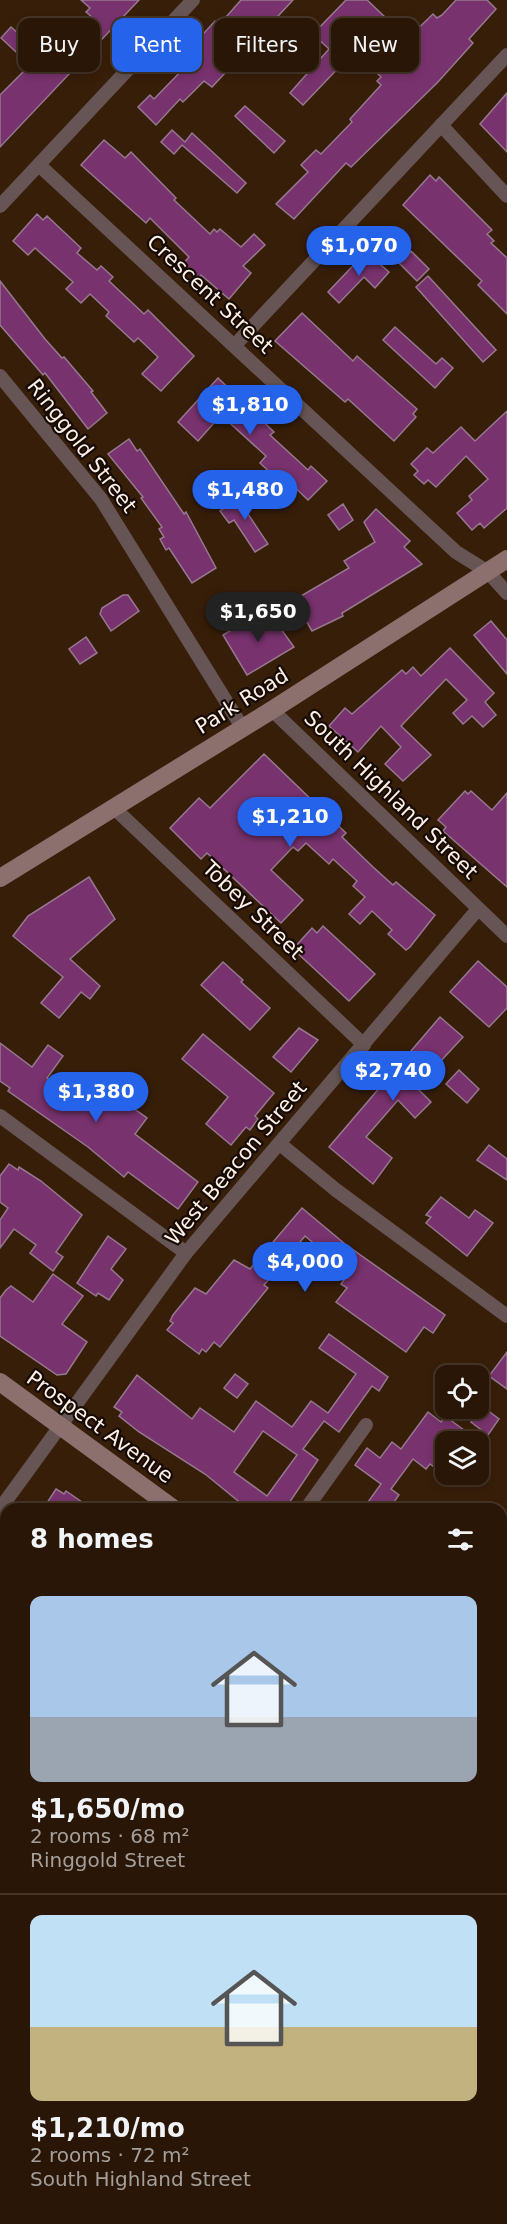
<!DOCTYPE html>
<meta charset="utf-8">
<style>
:root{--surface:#291607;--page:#311f11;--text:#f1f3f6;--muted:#a59f9b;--line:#453528;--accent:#2563eb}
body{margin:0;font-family:"DejaVu Sans",sans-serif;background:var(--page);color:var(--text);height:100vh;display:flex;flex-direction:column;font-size:22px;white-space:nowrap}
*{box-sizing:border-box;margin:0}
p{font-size:20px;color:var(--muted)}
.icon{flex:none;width:33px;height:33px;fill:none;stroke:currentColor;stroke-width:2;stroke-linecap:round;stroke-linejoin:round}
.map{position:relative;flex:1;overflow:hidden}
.panel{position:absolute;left:0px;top:1503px;width:507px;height:722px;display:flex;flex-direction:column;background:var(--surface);border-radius:18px 18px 0 0;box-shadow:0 3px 9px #0003,0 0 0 2px var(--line)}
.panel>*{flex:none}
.hud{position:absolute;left:18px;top:18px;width:471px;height:54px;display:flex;gap:12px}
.buttons{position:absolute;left:435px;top:1365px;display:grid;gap:12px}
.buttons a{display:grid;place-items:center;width:54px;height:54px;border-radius:12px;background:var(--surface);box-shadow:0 3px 9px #0003,0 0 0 2px var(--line);font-size:30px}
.price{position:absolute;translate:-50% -51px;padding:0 14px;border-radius:21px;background:var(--accent);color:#fff;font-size:20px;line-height:39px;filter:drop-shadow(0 2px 3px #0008)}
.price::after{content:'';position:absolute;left:50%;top:36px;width:18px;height:14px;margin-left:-9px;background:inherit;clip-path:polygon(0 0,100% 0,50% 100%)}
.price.selected{background:#222;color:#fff}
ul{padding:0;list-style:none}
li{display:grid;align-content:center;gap:12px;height:318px;padding:0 30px}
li+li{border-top:2px solid var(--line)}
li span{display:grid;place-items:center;height:186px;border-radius:12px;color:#555}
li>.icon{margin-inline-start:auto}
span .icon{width:108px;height:108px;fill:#fffc;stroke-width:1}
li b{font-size:26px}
h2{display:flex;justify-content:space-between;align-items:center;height:72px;padding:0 30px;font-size:26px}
.chip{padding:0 21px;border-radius:12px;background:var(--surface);box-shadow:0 3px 9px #0003,0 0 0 2px var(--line);font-size:21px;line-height:54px}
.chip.selected{background:var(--accent);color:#fff}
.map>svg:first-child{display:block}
.building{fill:#78326d;stroke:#96788f;stroke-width:1.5;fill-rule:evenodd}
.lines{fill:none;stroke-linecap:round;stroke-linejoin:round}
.street{stroke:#665554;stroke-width:14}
.secondary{stroke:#8b706e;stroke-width:18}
.labels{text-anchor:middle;stroke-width:4.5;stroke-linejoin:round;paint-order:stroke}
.street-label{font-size:21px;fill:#fef0e6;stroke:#160b04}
</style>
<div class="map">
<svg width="507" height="2224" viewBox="0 0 507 2224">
<rect width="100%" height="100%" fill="#371e09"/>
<!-- building -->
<g class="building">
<path d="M 81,0 L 139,0 L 0,147 L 0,95 L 30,65 L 1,38 L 11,27 L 36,49 L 46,43 L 59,55 L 93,18 L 86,12 L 90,8 Z"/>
<path d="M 241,0 L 293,0 L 212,87 L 204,81 L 183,102 L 180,99 L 156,125 L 138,107 L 150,95 L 154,99 L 187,65 L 184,63 L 187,59 L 183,56 L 215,21 L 219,25 Z"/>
<path d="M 346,0 L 367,0 L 386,18 L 303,105 L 290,93 L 329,49 L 313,34 Z"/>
<path d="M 456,0 L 487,0 L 496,9 L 469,39 L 473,43 L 438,82 L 351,167 L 346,163 L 294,219 L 276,204 L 308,172 L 301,165 L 316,150 L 321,154 L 352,122 L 350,119 L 381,85 L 377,81 L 381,77 L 378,74 L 402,50 L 399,47 L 433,14 L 437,18 L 442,15 Z"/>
<path d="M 507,93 L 507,152 L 480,124 Z"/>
<path d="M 245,106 L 285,141 L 274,153 L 235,116 Z"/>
<path d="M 172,130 L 185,142 L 192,133 L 246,183 L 237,193 L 182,145 L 174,154 L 161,142 Z"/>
<path d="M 104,140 L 125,158 L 131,152 L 176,198 L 174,200 L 210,234 L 214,229 L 217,232 L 220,229 L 241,247 L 254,234 L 265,245 L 243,266 L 251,273 L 229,299 L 201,275 L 199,278 L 183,264 L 189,257 L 150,218 L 146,223 L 81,165 Z"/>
<path d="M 430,175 L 436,181 L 439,177 L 492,230 L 487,234 L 494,241 L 491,243 L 507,258 L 507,314 L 478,285 L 482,281 L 403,205 Z"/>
<path d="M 37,214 L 43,220 L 47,216 L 81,248 L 77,253 L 97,270 L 101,266 L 113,277 L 109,281 L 144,314 L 148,310 L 194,356 L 161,391 L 142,374 L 158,357 L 138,338 L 134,342 L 106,316 L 109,312 L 90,294 L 81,303 L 66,289 L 73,282 L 35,248 L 28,255 L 13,241 Z"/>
<path d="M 411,251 L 429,269 L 417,281 L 399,263 Z"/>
<path d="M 366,252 L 389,272 L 375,288 L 364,277 L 339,303 L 328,292 Z"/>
<path d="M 428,276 L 496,350 L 483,362 L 416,287 Z"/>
<path d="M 0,281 L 45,339 L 62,358 L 64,357 L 93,391 L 91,392 L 107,413 L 88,429 L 45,373 L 43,375 L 0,325 Z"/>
<path d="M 302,313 L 353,361 L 357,356 L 417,409 L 413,414 L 416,417 L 394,441 L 348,399 L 345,402 L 275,341 Z"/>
<path d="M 395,327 L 436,364 L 442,358 L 453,368 L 435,388 L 383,340 Z"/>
<path d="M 218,378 L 274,432 L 270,435 L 308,470 L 311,466 L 327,481 L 308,500 L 281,474 L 277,479 L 260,463 L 266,456 L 221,415 L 198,441 L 178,422 Z"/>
<path d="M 507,411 L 507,508 L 484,528 L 480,523 L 472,530 L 457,513 L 472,500 L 469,496 L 488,479 L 466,456 L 436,487 L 428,480 L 424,484 L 414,475 L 418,471 L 411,464 L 427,448 L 433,453 L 461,427 L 475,441 Z"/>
<path d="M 129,439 L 137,451 L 140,449 L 184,514 L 186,512 L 216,568 L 192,583 L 169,548 L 166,550 L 160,539 L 164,537 L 159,529 L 162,527 L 141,498 L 143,497 L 108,454 Z"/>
<path d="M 246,492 L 255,505 L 246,511 L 268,544 L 255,552 L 234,520 L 229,523 L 220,511 Z"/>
<path d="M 343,504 L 353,520 L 339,530 L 328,515 Z"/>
<path d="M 376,509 L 410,541 L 404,547 L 422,564 L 352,607 L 342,613 L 343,616 L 312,631 L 294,600 L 349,568 L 344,561 L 375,542 L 364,522 Z"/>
<path d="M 123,595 L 128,595 L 139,611 L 111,631 L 100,614 L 102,608 Z"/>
<path d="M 268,611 L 294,647 L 247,675 L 223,635 L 243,623 L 245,627 Z"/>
<path d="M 491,621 L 507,640 L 507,674 L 474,635 Z"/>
<path d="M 86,637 L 97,653 L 80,664 L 69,649 Z"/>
<path d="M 450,648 L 494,693 L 485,702 L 496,715 L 483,727 L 472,716 L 463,724 L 453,713 L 467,700 L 446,679 L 401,726 L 431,755 L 403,781 L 385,764 L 401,747 L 381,726 L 358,752 L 329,726 L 345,708 L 352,714 L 402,670 L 406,674 L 413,667 L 421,676 Z"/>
<path d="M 264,754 L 346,833 L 342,837 L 373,867 L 393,885 L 396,882 L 435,915 L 410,947 L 406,950 L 388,934 L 392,930 L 372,911 L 360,924 L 349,914 L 365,897 L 353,886 L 357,881 L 333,859 L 329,864 L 306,843 L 298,851 L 293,847 L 271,870 L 303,900 L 281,923 L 207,853 L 201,859 L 170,828 L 199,798 L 210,808 Z"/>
<path d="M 465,791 L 468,794 L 471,791 L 492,810 L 507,793 L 507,887 L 443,831 L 446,827 L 438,820 Z"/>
<path d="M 89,877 L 115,919 L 70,959 L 100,986 L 90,999 L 81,992 L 59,1018 L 41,1003 L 63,977 L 13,936 L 28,916 Z"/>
<path d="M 323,926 L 375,974 L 349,1001 L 293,949 L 312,928 L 317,933 Z"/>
<path d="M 478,961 L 507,987 L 507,1008 L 489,1027 L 450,992 Z"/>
<path d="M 223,962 L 243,980 L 241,982 L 270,1008 L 250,1030 L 201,985 Z"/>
<path d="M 440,1017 L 463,1037 L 439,1063 L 434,1058 L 412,1083 L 431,1102 L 415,1118 L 398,1100 L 366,1137 L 392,1158 L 373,1184 L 329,1147 Z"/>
<path d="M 299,1028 L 318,1040 L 291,1072 L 273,1057 Z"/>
<path d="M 203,1034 L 274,1093 L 255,1116 L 258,1119 L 250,1130 L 246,1127 L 231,1145 L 206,1124 L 228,1097 L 182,1059 Z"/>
<path d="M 0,1043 L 32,1067 L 48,1045 L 63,1056 L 47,1078 L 73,1097 L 88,1076 L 147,1118 L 135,1134 L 198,1182 L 178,1209 L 128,1172 L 124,1177 L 88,1147 L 8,1091 L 10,1088 L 0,1081 Z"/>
<path d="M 459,1070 L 479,1089 L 467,1103 L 446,1084 Z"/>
<path d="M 489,1145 L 507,1159 L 507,1180 L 477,1160 Z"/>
<path d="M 9,1164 L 18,1170 L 19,1167 L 41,1181 L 82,1215 L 56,1252 L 63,1257 L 53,1271 L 30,1253 L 36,1245 L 14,1229 L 0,1248 L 0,1220 L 8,1208 L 0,1202 L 0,1176 Z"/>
<path d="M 441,1197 L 469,1218 L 475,1210 L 493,1223 L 467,1256 L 426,1223 L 431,1217 L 426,1215 Z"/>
<path d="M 302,1208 L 345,1244 L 445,1315 L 433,1333 L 424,1327 L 406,1352 L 336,1302 L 347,1288 L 341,1284 L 344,1280 L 331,1271 L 337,1263 L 305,1236 L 264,1285 L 268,1288 L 220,1347 L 214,1342 L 206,1352 L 202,1349 L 199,1354 L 167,1330 L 173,1323 L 170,1321 L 173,1315 L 195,1288 L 206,1294 L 234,1260 L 250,1269 Z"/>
<path d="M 108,1236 L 126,1249 L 111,1269 L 123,1280 L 109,1300 L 98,1293 L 96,1296 L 77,1283 Z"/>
<path d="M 53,1274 L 83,1296 L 62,1324 L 87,1342 L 66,1374 L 57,1375 L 0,1336 L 0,1298 L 6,1290 L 11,1286 L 33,1302 Z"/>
<path d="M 329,1334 L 388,1377 L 379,1391 L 372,1386 L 339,1432 L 324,1421 L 303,1449 L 318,1460 L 285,1509 L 248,1509 L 205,1474 L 139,1432 L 119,1416 L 122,1412 L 114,1407 L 137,1375 L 192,1419 L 200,1408 L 234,1432 L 256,1401 L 292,1427 L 311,1401 L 328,1413 L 356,1374 L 319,1348 ZM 263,1431 L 297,1455 L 267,1496 L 234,1472 Z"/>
<path d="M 507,1352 L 507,1389 L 489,1376 Z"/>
<path d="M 235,1374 L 248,1384 L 237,1398 L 224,1388 Z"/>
<path d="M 483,1407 L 499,1419 L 488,1435 L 471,1422 Z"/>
<path d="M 428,1412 L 441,1422 L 445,1416 L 480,1442 L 446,1442 L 446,1476 L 430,1464 L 426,1469 L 413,1459 L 391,1489 L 399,1495 L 389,1509 L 363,1509 L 381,1484 L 355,1465 L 367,1448 L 380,1458 L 392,1442 L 401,1449 Z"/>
<path d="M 56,1489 L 64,1494 L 66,1491 L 92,1509 L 43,1509 Z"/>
</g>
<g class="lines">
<!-- street -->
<g class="street">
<path d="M 441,125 L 507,196"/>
<path d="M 39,165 L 456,552 L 488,572 L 507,593"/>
<path d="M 0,206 L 193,0"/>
<path d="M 235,345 L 507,55"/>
<path d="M 0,376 L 101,499 L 242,727"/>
<path d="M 272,710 L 507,936"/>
<path d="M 113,807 L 364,1045"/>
<path d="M 0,1116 L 186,1253"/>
<path d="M 280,1144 L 336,1190 L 507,1316"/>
<path d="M 0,1509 L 186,1253 L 478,909"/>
<path d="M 306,1509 L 366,1425"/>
<path d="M 0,1658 L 6,1663"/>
<path d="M 0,1920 L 6,1926"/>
<path d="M 501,2087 L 507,2091"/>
<path d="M 0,2212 L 6,2217"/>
</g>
<!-- secondary -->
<g class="secondary">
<path d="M 0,878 L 272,710 L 507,559"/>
<path d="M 0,1382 L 174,1509"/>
<path d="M 501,1687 L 507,1684"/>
<path d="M 501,1731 L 507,1722"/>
<path d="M 501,1747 L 507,1751"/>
<path d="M 501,1943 L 507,1929"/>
<path d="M 501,2017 L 507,2006"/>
<path d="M 13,2224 L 17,2218"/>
<path d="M 355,2224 L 358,2218"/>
<path d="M 394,2224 L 397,2218"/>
</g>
</g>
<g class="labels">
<!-- street labels -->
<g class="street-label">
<text transform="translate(210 294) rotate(43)" y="7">Crescent Street</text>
<text transform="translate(82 446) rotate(52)" y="7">Ringgold Street</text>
<text transform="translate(242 701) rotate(-32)" y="7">Park Road</text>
<text transform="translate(391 795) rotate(44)" y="7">South Highland Street</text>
<text transform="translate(253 910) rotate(44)" y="7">Tobey Street</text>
<text transform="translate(236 1163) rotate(-50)" y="7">West Beacon Street</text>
<text transform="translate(100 1427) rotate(36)" y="7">Prospect Avenue</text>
</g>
</g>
</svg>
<div class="buttons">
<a><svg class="icon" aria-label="locate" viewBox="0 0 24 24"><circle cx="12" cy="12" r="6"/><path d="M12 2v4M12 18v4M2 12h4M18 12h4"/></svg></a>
<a><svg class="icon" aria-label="layers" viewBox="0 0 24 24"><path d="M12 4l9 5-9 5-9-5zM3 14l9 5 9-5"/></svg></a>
</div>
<b class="price" style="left:359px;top:277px">$1,070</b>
<b class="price" style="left:250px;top:436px">$1,810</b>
<b class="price" style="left:245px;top:521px">$1,480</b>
<b class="price selected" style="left:258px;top:643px">$1,650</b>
<b class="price" style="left:290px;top:848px">$1,210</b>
<b class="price" style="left:393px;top:1102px">$2,740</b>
<b class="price" style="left:96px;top:1123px">$1,380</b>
<b class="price" style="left:305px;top:1293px">$4,000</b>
<div class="hud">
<a class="chip">Buy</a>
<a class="chip selected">Rent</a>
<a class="chip">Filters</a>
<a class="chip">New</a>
</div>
<section class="panel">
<h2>8 homes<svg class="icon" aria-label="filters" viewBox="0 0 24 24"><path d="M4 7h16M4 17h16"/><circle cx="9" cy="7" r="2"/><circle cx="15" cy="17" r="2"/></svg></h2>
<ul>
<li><span style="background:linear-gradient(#a9c7e8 65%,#9aa5b1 0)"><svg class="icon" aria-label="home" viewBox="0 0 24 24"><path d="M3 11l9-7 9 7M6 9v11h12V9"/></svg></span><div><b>$1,650/mo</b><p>2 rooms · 68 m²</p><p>Ringgold Street</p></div></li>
<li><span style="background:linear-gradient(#bfe0f5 60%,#c2b280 0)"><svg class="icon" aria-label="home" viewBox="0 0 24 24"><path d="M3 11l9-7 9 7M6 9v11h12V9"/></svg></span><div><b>$1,210/mo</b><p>2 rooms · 72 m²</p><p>South Highland Street</p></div></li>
</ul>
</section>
</div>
